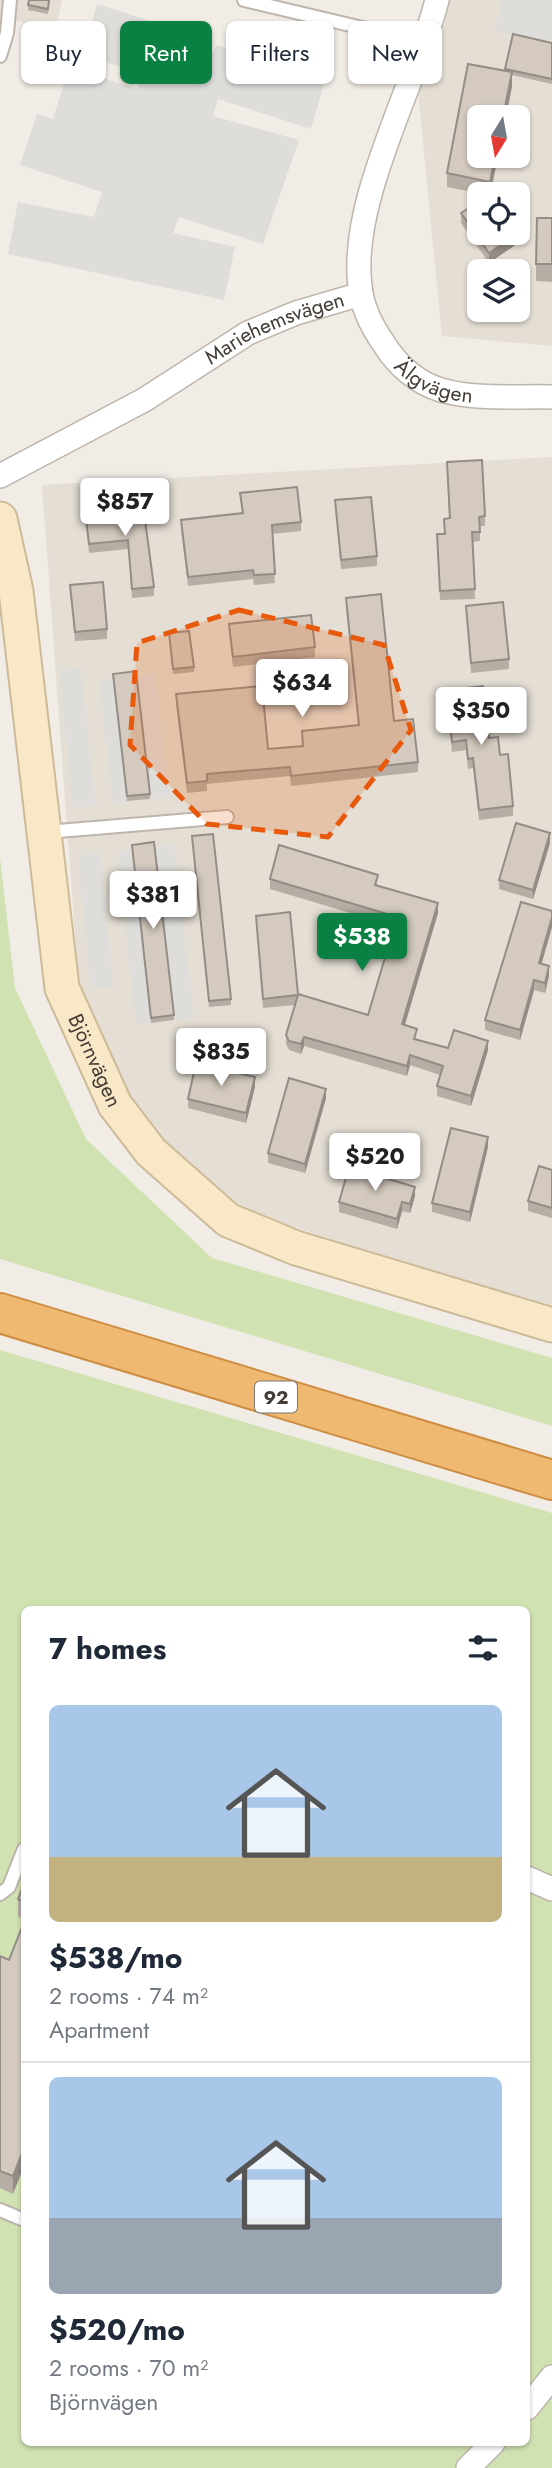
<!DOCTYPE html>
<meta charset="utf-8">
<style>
:root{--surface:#fff;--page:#f2f2f3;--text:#1f2937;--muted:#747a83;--line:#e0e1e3;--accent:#0b8043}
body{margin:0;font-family:Jost,sans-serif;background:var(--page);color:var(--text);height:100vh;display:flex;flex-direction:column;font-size:26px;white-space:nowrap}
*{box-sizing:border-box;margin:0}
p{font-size:23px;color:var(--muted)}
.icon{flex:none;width:38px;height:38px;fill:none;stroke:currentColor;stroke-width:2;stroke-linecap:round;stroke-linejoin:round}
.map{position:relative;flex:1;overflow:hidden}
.details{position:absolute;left:21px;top:1606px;width:509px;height:840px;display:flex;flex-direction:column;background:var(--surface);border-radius:10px;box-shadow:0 2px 5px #0004}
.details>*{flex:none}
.guide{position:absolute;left:21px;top:21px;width:511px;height:63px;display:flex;gap:14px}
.needle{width:46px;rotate:191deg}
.buttons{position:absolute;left:467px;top:105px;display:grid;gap:14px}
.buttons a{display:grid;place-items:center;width:63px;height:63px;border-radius:10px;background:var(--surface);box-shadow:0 2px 5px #0004;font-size:35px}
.price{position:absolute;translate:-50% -60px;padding:0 16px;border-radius:7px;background:#fff;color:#222;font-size:23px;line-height:46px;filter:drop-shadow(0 2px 4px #0008)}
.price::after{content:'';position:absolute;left:50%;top:42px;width:21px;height:16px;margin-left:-10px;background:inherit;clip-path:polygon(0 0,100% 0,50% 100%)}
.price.active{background:var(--accent);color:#fff}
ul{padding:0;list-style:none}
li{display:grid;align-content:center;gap:14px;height:371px;padding:0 28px}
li+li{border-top:2px solid var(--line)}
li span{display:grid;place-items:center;height:217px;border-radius:10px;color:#555}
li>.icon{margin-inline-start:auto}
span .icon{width:126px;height:126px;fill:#fffc;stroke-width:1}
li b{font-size:30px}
h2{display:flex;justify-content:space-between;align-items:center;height:84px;padding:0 28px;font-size:30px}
.pill{padding:0 24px;border-radius:10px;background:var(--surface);box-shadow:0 2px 5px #0004;font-size:24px;line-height:63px}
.pill.active{background:var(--accent);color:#fff}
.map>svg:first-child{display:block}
.residential{fill:#e4ded4;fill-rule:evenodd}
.green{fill:#d1e2b2;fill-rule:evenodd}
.parking{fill:#dfddda}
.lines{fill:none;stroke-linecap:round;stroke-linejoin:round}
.lane-casing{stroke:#beb6ac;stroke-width:16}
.street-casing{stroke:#beb6ac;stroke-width:26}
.secondary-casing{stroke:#cdba99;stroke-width:37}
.highway-casing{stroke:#ce8d42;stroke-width:42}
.lane{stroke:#fff;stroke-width:12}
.street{stroke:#fff;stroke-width:23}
.secondary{stroke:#f9e8c7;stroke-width:33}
.highway{stroke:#f0b971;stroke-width:38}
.wall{fill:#b6aea4}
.shaded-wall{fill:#948d86}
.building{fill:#d4cabf;stroke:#948d86;stroke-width:2}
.marked{fill:#e8590c;fill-opacity:0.2;stroke:#e8590c;stroke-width:5;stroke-dasharray:14 9;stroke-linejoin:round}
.labels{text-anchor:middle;stroke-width:5;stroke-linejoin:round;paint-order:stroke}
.shield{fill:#fff;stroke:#7b7672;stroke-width:2}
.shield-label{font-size:19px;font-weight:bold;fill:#433c36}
.street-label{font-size:21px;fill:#433c36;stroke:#fff}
</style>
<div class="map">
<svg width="552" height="2468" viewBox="0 0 552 2468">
<rect width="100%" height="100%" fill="#f1ece5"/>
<!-- residential -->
<g class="residential">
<path d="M 0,0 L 62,0 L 55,32 L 0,16 Z"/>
<path d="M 437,0 L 552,0 L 552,346 L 442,336 L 417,82 ZM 480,117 L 518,117 L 518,156 L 480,156 ZM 480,194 L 518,194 L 518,233 L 480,233 ZM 480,271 L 518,271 L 518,310 L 480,310 Z"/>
<path d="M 552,457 L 552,1309 L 288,1225 L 234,1202 L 185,1167 L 147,1122 L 104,1058 L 78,976 L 42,485 Z"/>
</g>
<!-- green -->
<g class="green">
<path d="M 0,858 L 15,988 L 86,1139 L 212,1258 L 552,1358 L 552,1426 L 0,1259 Z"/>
<path d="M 0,1350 L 552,1513 L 552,2468 L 0,2468 ZM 24,1610 L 527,1610 L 527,2443 L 24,2443 Z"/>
</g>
<!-- parking -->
<g class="parking">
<path d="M 502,0 L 552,0 L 552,43 L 495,31 Z"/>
<path d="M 97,4 L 204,38 L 200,54 L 210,56 L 217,45 L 326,77 L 311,129 L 218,99 L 213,116 L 299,140 L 263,244 L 179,217 L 173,233 L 235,247 L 224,300 L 8,254 L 18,202 L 94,217 L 102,192 L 20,165 L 37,114 L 53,119 L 69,68 L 138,89 L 142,74 L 83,55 Z"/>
<path d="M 81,668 L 95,805 L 73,808 L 59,670 Z"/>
<path d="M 155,674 L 169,797 L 151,799 L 137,676 Z"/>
<path d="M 113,679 L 127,802 L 113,803 L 99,681 Z"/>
<path d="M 174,845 L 194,1018 L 174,1020 L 155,847 Z"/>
<path d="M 131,850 L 151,1023 L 136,1024 L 117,852 Z"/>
<path d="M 100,853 L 113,987 L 91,989 L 78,855 Z"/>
</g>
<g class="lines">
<!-- lane casing -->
<g class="lane-casing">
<g id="lane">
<path d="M 244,0 L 426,43"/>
<path d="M 0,56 L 7,33 L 10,0"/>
<path d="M 46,832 L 227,817"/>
<path d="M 0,1894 L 9,1887 L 24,1849"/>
<path d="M 0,2210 L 24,2220"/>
</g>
</g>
<!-- street casing -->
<g class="street-casing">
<g id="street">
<path id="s1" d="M 437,0 C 416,85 349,200 360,286 C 362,307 372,327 384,344 C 397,365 417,383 441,390 C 475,400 517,396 552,397"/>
<path id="s2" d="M 0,476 L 144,400 L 248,333 L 296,313 L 361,294"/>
<path d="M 527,1878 L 552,1889"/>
<path d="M 527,2408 L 552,2377"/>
<path d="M 468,2468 L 493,2443"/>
</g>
</g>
<!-- secondary casing -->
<g class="secondary-casing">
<g id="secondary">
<path id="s3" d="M 0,519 L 16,591 L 62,988 L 115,1105 L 151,1152 L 228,1220 L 296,1248 L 552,1325"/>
</g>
</g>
<!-- highway casing -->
<g class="highway-casing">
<path id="highway" d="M 0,1313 L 552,1480"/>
</g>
<!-- lane -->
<use href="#lane" class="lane"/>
<!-- street -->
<use href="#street" class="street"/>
<!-- secondary -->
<use href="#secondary" class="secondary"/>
<!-- highway -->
<use href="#highway" class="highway"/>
</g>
<!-- wall -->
<g class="wall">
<path d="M 29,0 L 50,0 L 48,14 L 28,10 Z"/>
<path d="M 552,43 L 552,84 L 512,75 L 512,86 L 506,117 L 480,117 L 480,156 L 498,156 L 491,193 L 496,194 L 483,194 L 447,187 L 447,173 L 505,71 L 505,69 Z"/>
<path d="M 461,213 L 521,241 L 489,263 L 461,223 Z"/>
<path d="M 552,218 L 552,282 L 536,281 L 536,264 Z"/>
<path d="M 447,462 L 485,516 L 485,526 L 480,526 L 480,541 L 473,542 L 475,599 L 440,600 L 437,544 L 444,534 L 444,519 L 449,518 Z"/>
<path d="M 240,493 L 301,522 L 301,531 L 272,534 L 275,583 L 254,585 L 253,579 L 188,586 L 181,529 L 181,520 L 242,513 Z"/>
<path d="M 335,500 L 377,556 L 377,566 L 341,569 Z"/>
<path d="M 143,505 L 154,587 L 154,596 L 132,598 L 128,549 L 89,553 L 85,511 Z"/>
<path d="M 70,585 L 107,629 L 107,639 L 75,641 Z"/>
<path d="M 346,598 L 394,721 L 418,762 L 418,772 L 291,786 L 290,776 L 207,784 L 207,791 L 187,793 L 176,704 L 176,694 L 268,749 L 302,746 L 302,731 L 358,725 L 346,608 Z"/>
<path d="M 466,606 L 509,659 L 509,669 L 471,673 Z"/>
<path d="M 229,624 L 315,647 L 315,657 L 233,667 L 229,634 Z"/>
<path d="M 169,633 L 194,667 L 194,672 L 173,674 Z"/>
<path d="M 113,674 L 150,794 L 150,799 L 127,801 Z"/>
<path d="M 447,690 L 489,738 L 500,755 L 513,806 L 513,816 L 479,820 L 473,768 L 468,769 L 466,750 L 452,752 L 447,699 Z"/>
<path d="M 192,836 L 231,999 L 231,1005 L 209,1007 Z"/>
<path d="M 550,843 L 533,899 L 499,889 L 499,880 Z"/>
<path d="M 132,845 L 174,1015 L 174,1020 L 151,1023 Z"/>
<path d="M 270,879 L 378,884 L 377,886 L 438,913 L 405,1025 L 417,1039 L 448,1048 L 488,1050 L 471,1106 L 437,1096 L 437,1086 L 440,1075 L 410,1065 L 407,1076 L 304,1046 L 301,1054 L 289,1050 L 286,1044 L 286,1035 L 295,1005 L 263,1008 L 256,916 L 298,994 L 368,1015 L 394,926 L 270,889 Z"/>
<path d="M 552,911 L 552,927 L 541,964 L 549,976 L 545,993 L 534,990 L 520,1040 L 485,1030 L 485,1020 Z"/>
<path d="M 255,1087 L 246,1123 L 188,1108 L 188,1099 Z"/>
<path d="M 326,1098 L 305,1173 L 268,1163 L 268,1153 Z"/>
<path d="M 488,1147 L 470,1222 L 432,1212 L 432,1203 Z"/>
<path d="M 552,1170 L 552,1218 L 528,1211 L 528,1201 Z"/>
<path d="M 415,1196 L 410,1213 L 402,1211 L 397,1229 L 339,1212 L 339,1202 Z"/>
<path d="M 24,1872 L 24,1919 L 18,1917 L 18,1899 L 24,1885 Z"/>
<path d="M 24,1922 L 13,2194 L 0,2188 L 0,1956 L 9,1960 Z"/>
</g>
<!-- shaded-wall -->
<g class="shaded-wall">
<path d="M 512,72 L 512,86 L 506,117 L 503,117 Z"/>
<path d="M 495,156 L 498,156 L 490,194 L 490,182 Z"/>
<path d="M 521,231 L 521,241 L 489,263 L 489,253 Z"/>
<path d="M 550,833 L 550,843 L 533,899 L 533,890 Z"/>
<path d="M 438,903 L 438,913 L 402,1034 L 402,1024 Z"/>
<path d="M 552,917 L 552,927 L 539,973 L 539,963 Z"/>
<path d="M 549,966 L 549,976 L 545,993 L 545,983 Z"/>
<path d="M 534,980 L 534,990 L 520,1040 L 520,1030 Z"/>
<path d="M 304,1037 L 304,1046 L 301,1054 L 301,1044 Z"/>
<path d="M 488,1041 L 488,1050 L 471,1106 L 471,1096 Z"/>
<path d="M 410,1055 L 410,1065 L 407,1076 L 407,1066 Z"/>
<path d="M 255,1077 L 255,1087 L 246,1123 L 246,1113 Z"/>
<path d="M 326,1089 L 326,1098 L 305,1173 L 305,1164 Z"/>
<path d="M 488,1137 L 488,1147 L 470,1222 L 470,1212 Z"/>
<path d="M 415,1187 L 415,1196 L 410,1213 L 410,1204 Z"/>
<path d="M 402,1202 L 402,1211 L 397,1229 L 397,1219 Z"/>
<path d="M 24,2148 L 24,2166 L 13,2194 L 13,2176 Z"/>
</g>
<!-- building -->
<g class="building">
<path d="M 29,0 L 49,0 L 48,9 L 28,5 Z"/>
<path d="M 513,34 L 552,43 L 552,79 L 505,69 Z"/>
<path d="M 468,64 L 512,72 L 503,117 L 480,117 L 480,156 L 495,156 L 490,182 L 447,173 Z"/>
<path d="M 480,201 L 480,233 L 518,233 L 518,227 L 521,231 L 489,253 L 461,213 Z"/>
<path d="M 537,218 L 552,218 L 552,264 L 536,264 Z"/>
<path d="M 482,460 L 485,516 L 479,517 L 480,532 L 472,532 L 475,589 L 440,591 L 437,534 L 445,534 L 444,519 L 450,518 L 447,462 Z"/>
<path d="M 297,487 L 301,522 L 272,525 L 275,574 L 254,575 L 253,570 L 188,577 L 181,520 L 243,513 L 240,493 Z"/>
<path d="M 371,497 L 377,556 L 341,560 L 335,500 Z"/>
<path d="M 143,505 L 154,587 L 132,589 L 128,540 L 89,544 L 85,511 Z"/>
<path d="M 103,582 L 107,629 L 75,632 L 70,585 Z"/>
<path d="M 381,594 L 394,721 L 413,719 L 418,762 L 291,776 L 290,767 L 207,774 L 207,781 L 187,783 L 176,694 L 262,686 L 268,749 L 303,746 L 302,731 L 359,725 L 346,598 Z"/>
<path d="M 503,602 L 509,659 L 471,663 L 466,606 Z"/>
<path d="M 311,615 L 315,647 L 233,657 L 229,624 Z"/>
<path d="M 189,631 L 194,667 L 173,669 L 169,633 Z"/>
<path d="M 136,671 L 150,794 L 127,796 L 113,674 Z"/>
<path d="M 483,686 L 489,738 L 498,737 L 500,755 L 508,754 L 513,806 L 479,810 L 473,758 L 468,759 L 466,740 L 452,742 L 447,690 Z"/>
<path d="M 516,823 L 550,833 L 533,890 L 499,880 Z"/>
<path d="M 213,834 L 231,999 L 209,1001 L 192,836 Z"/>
<path d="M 154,842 L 174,1015 L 151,1018 L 132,845 Z"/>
<path d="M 279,845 L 378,875 L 375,885 L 438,903 L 402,1024 L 417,1029 L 414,1039 L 448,1048 L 454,1030 L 488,1041 L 471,1096 L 437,1086 L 443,1066 L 410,1055 L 407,1066 L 304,1037 L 301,1044 L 289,1041 L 286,1035 L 298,995 L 263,999 L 256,916 L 290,912 L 298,994 L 368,1015 L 397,917 L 270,879 Z"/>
<path d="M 521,902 L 552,911 L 552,917 L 539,963 L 549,966 L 545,983 L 534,980 L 520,1030 L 485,1020 Z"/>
<path d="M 196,1063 L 255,1077 L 246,1113 L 188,1099 Z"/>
<path d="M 289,1078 L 326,1089 L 305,1164 L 268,1153 Z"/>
<path d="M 451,1128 L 488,1137 L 470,1212 L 432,1203 Z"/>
<path d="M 539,1166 L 552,1170 L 552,1208 L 528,1201 Z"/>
<path d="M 349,1167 L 415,1187 L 410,1204 L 402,1202 L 397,1219 L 339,1202 Z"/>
<path d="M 24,1883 L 24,1902 L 18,1899 Z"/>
<path d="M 24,1922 L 24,2148 L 13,2176 L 0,2171 L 0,1956 L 9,1960 Z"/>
</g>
<!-- marked area -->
<path class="marked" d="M 239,610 L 384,645 L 411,730 L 328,837 L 207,824 L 130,745 L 137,643 Z"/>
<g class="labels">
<!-- shield labels -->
<rect class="shield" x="255" y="1381.5" width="42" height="31" rx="5"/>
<g class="shield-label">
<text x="276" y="1404">92</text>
</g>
<!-- street labels -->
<g class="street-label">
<text dy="7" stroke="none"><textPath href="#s2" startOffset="313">Mariehemsvägen</textPath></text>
<text dy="7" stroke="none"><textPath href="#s1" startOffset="427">Älgvägen</textPath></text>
<text dy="7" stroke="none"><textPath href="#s3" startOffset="553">Björnvägen</textPath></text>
</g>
</g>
</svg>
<div class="buttons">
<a><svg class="needle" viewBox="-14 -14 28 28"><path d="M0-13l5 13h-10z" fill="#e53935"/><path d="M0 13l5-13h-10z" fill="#747a83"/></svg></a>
<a><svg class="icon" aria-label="locate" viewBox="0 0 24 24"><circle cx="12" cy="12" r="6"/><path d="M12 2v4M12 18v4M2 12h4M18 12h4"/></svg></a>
<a><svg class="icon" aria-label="layers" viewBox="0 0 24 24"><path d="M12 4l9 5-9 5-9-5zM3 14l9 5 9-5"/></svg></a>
</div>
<b class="price" style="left:125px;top:538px">$857</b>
<b class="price" style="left:302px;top:719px">$634</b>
<b class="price" style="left:481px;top:747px">$350</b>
<b class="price" style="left:153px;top:931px">$381</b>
<b class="price active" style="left:362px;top:973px">$538</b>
<b class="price" style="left:221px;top:1088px">$835</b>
<b class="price" style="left:375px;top:1193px">$520</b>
<div class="guide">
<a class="pill">Buy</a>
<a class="pill active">Rent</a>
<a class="pill">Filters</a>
<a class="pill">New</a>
</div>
<section class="details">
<h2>7 homes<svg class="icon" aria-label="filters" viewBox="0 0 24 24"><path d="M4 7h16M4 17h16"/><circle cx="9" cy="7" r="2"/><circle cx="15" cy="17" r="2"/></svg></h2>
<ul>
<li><span style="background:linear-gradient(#a9c7e8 70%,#c2b280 0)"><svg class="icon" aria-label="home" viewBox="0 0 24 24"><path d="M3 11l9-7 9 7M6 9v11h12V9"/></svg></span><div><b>$538/mo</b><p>2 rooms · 74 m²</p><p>Apartment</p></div></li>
<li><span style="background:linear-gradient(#a9c7e8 65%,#9aa5b1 0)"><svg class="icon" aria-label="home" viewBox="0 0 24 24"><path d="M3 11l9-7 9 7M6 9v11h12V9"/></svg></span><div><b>$520/mo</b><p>2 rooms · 70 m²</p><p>Björnvägen</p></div></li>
</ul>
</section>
</div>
